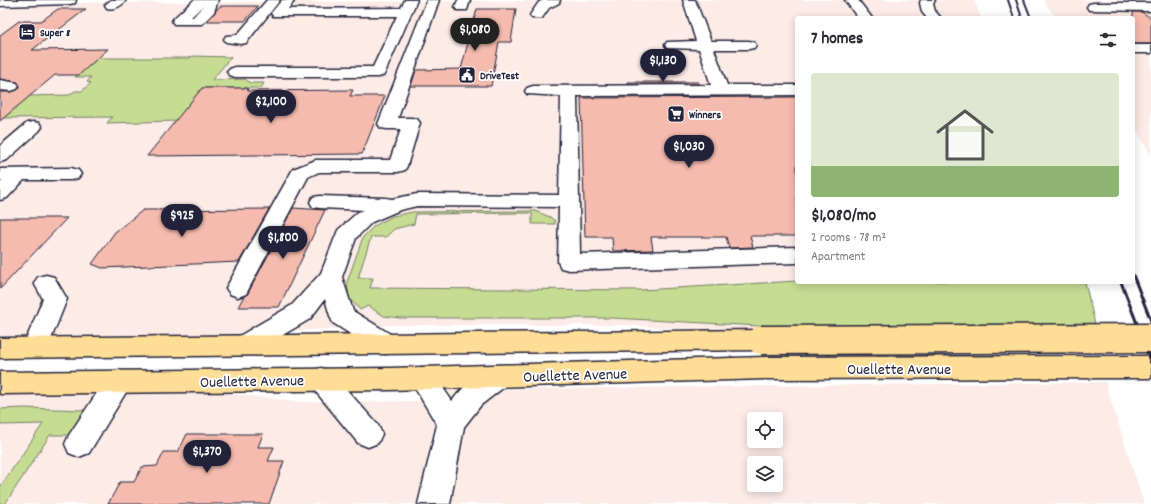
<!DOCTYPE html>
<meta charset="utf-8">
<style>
:root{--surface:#fff;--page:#f7f7f7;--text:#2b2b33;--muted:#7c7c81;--line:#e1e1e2;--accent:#22223b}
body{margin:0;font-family:Dekko,sans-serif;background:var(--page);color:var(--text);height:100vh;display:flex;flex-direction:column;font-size:15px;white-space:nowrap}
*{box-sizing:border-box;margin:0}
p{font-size:13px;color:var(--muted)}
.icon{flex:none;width:22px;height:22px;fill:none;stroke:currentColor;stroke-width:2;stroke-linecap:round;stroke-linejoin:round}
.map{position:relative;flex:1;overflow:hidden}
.side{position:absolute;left:795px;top:16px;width:340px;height:268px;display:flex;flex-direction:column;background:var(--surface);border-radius:4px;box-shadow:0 2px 10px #0003}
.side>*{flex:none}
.fabs{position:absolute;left:747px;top:412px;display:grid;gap:8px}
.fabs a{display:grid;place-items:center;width:36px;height:36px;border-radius:4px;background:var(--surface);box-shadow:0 2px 10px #0003;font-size:20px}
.price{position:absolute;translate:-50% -34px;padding:0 9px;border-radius:14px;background:var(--accent);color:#fff;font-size:13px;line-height:26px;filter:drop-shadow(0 1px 2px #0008)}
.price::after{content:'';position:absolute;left:50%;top:24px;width:12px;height:9px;margin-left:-6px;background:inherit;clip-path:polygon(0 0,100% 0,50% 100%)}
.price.selected{background:#222;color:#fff}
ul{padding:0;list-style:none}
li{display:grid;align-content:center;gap:8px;height:212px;padding:0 16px}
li+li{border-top:1px solid var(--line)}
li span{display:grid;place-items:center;height:124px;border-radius:4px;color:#555}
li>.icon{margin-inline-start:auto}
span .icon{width:72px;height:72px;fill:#fffc;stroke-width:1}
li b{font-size:17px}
h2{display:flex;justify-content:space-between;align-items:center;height:48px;padding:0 16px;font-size:17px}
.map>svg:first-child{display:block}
.built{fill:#fcebe7;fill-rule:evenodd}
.green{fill:#c6dc92;stroke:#747f66}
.building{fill:#f5bbae;stroke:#22223b}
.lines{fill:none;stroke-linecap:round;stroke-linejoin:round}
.minor-casing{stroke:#22223b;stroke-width:3}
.major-casing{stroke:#22223b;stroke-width:3}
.minor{fill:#fff;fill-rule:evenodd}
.major{fill:#fedd96;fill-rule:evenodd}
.rail-far2{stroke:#22223b;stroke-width:2}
.rail-far1{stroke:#22223b;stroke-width:3}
.rail{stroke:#22223b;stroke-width:4}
.major-bridge-casing{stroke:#22223b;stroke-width:31;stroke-linecap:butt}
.major-bridge{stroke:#fedd96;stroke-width:28}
.labels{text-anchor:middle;stroke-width:3.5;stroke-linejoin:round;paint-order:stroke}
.far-poi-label{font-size:11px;font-weight:bold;fill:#22223b;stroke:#fff;text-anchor:start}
.near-street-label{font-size:16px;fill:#22223b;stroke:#fff}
</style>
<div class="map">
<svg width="1151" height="504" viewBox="0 0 1151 504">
<rect width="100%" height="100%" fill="#fff"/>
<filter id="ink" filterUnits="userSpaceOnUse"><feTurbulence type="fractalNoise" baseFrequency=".025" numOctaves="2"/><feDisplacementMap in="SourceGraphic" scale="8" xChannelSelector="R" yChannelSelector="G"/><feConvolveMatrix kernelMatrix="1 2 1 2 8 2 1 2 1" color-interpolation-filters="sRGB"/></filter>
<g filter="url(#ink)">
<!-- built -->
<g class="built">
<path d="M 723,0 L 974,0 L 981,18 L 797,18 L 797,282 L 1085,282 L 1095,324 L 704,331 L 626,325 L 396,325 L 222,335 L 0,336 L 0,11 L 13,6 L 41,3 Z"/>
<path d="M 1043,0 L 1151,0 L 1151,155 L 1133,124 L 1133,18 L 1056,18 Z"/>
<path d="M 1105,382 L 1144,504 L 0,504 L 0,395 L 225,393 L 303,402 L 434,401 L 437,390 ZM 754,419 L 776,419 L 776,441 L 754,441 ZM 754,463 L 776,463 L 776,485 L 754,485 Z"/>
</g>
<!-- green -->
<g class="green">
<path d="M 192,56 L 231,57 L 212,80 L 245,79 L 250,83 L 264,83 L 261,88 L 202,88 L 176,121 L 107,123 L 112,117 L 0,118 L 0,113 L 30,96 L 69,95 L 75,91 L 82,91 L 91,83 L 87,82 L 91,77 L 75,77 L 98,58 L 190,58 Z"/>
<path d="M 535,211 L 550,217 L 555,221 L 555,224 L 532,224 L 532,213 L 416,214 L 414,224 L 394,229 L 386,237 L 371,237 L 358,278 L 373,278 L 370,288 L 641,290 L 797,281 L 1085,282 L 1095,324 L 761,330 L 760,326 L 612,318 L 400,318 L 384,316 L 368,306 L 360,310 L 349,298 L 347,282 L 363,237 L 374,226 L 393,216 L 412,212 Z"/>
<path d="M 24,408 L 84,410 L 85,415 L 71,435 L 50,435 L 5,504 L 0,504 L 0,487 L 43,424 L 0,425 L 0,409 Z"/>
</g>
<!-- building -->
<g class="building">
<path d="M 220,6 L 258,6 L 245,21 L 207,21 Z"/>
<path d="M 58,9 L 86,9 L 32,50 L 108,49 L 79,75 L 55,75 L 0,121 L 0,92 L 11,92 L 17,90 L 20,87 L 17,82 L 0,79 L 0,35 L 19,21 L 41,21 Z"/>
<path d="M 477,9 L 516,9 L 511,42 L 499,42 L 491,86 L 411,86 L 416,70 L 461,69 Z"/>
<path d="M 1133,12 L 1142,12 L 1151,18 L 1151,44 L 1133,44 Z"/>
<path d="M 628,82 L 698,82 L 699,84 L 628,84 Z"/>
<path d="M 202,88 L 247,88 L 248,91 L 353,90 L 350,96 L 385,96 L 362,154 L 147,156 Z"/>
<path d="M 797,97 L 797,236 L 750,236 L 753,247 L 729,248 L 726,237 L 651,237 L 653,250 L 613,251 L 612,237 L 585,237 L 581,98 Z"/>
<path d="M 293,208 L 325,210 L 279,307 L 238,307 L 244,296 L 247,295 Z"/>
<path d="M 269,209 L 239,262 L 102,268 L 92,264 L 115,232 L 143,210 Z"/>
<path d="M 0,218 L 67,218 L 0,289 Z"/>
<path d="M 187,434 L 263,434 L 258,447 L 274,447 L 268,461 L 284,461 L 269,504 L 108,504 L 120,482 L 134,482 L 142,467 L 157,466 L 164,452 L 178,452 Z"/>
</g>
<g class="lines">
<!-- minor casing -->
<g class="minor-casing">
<g id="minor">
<path d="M 0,0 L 76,0 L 75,3 L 70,4 L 0,6 Z"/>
<path d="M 111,0 L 126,0 C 122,6 115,10 107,8 L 105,5 Z"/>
<path d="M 194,0 L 218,0 L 214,12 L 202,24 L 174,24 L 172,21 L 174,18 ZM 204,5 L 193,17 L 191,17 Z"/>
<path d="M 267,0 L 280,0 L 246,43 L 241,44 L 226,42 L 224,39 L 226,36 L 237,35 Z"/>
<path d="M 282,0 L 295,0 L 288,9 L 401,8 L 405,0 L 417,0 L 384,75 L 379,77 L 235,77 L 230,75 L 227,72 L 230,69 L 235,67 L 373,67 L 397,16 L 273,16 L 271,13 Z"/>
<path d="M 427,0 L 439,0 L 398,118 L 411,118 L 417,119 L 420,123 L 407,166 L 405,170 L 398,172 L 319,172 L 308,177 L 246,294 L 238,297 L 230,294 L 226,288 L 293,169 L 316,160 L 390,160 L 401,129 L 387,129 L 381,128 L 378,124 Z"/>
<path d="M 458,0 L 470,0 L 467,10 L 457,10 L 455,7 Z"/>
<path d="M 544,0 L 560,0 L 559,3 L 549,8 L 542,18 L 532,18 L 530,15 L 539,2 Z"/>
<path d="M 683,0 L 695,0 L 711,41 L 749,41 L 754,42 L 756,45 L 754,48 L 749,49 L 714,49 L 727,85 L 797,85 L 797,95 L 577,96 L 580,254 L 797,247 L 797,263 L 569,270 L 561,268 L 558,262 L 559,207 L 417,206 L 400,210 L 372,222 L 356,238 L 342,277 L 353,311 L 395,337 L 399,344 L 395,351 L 386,354 L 377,351 L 333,323 L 330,316 L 325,299 L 310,319 L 254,352 L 245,355 L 236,352 L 232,345 L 236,338 L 292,305 L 321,273 L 338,230 L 358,212 L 364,210 L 320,208 L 313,207 L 310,202 L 313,197 L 320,196 L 386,198 L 392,199 L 417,194 L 559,195 L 561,96 L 527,94 L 525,91 L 527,88 L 533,86 L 711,85 L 699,49 L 667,48 L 665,45 L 667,42 L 696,41 Z"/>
<path d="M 845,0 L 858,0 L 872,18 L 858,18 Z"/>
<path d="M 921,0 L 935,0 L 933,4 L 935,11 L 941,18 L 927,18 L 922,12 L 920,3 Z"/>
<path d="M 1094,3 L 1151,3 L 1151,11 L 1089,10 L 1087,7 L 1089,4 Z"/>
<rect x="1133" y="45" width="18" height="8"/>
<path d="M 0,80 L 17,83 L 19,86 L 17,89 L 11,91 L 0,90 Z"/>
<path d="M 33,122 L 39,123 L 42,127 L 39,131 L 7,160 L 0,162 L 0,146 L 27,123 Z"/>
<path d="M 71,168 L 78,170 L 81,174 L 78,178 L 71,180 L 24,180 L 7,198 L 0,200 L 0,183 L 2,181 L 0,181 L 0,169 Z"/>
<path d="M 46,275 L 54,277 L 67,299 L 45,354 L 36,357 L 27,354 L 23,347 L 43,299 L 34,283 L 38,277 Z"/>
<path d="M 499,365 L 508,368 L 512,376 L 508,384 L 481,405 L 464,427 L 450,504 L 418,504 L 437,425 L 409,378 L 413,370 L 422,367 L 431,370 L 452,401 C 464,385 481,371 499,365 Z"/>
<path d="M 321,368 L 330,371 L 378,425 L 382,434 L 378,443 L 368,447 L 358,443 L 312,387 L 308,379 L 312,371 Z"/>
<path d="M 119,370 L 128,373 L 132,381 L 128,389 L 89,453 L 79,457 L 69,453 L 65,444 L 69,435 L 110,373 Z"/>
</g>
</g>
<!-- major casing -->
<g class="major-casing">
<g id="major">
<path d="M 761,330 L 770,333 L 774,340 L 770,347 L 761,350 L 0,358 L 0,338 Z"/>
<path d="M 1151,356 L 1151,378 L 765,379 L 390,390 L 0,394 L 0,372 L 390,368 L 765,357 Z"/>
</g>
</g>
<!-- minor -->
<use href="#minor" class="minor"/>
<!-- major -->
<use href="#major" class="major"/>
<!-- rail-far2 -->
<g class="rail-far2">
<path d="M 1008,0 L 1014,18"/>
<path d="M 1016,0 L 1022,18"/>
<path d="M 1024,0 L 1031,18"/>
</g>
<!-- rail-far1 -->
<g class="rail-far1">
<path d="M 1133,275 L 1151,321"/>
<path d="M 1121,282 L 1141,334"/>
</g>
<!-- rail -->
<path class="rail" d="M 1140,333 L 1151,362"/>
<!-- major-bridge casing -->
<g class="major-bridge-casing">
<path id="major-bridge" d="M 761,340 L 1151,338"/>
</g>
<!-- major-bridge -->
<use href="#major-bridge" class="major-bridge"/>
</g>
</g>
<!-- icons -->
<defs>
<g id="hotel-square" transform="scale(0.9)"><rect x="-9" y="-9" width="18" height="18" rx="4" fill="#22223b" stroke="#fff"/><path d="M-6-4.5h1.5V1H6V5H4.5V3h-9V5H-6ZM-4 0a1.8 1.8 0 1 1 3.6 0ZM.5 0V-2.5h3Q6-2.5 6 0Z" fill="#fff"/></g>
<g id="civic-square" transform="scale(0.9)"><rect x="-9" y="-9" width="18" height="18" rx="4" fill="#22223b" stroke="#fff"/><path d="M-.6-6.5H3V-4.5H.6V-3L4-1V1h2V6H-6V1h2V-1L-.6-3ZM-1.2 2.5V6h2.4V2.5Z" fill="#fff"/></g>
<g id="supermarket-square" transform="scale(0.9)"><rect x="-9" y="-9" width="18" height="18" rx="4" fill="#22223b" stroke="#fff"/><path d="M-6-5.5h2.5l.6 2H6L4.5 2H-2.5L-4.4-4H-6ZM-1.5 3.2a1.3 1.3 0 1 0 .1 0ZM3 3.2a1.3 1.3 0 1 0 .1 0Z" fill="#fff"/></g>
</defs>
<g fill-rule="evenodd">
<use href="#hotel-square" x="27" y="32"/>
<use href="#civic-square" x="467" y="75"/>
<use href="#supermarket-square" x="676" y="114"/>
</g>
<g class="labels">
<!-- far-poi labels -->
<g class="far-poi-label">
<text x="40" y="36">Super 8</text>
<text x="480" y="79">DriveTest</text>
<text x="689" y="118">Winners</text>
</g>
<!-- near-street labels -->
<g class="near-street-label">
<text x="899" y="374">Ouellette Avenue</text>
<text transform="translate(575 374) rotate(-2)" y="6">Ouellette Avenue</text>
<text transform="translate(252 380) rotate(-1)" y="6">Ouellette Avenue</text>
</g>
</g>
</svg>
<div class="fabs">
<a><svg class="icon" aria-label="locate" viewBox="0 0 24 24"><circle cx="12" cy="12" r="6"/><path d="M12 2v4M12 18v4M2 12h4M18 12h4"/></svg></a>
<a><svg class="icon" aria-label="layers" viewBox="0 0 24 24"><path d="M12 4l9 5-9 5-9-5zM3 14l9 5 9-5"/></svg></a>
</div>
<b class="price selected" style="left:475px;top:52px">$1,080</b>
<b class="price" style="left:663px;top:83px">$1,130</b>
<b class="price" style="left:271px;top:124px">$2,100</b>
<b class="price" style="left:689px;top:169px">$1,030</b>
<b class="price" style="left:182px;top:238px">$925</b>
<b class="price" style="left:283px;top:260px">$1,800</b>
<b class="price" style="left:207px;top:474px">$1,370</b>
<section class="side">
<h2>7 homes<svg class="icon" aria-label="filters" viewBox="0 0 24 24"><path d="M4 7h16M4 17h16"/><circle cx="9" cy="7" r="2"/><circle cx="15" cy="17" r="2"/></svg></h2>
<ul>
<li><span style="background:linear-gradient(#dfe7d0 75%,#8fb573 0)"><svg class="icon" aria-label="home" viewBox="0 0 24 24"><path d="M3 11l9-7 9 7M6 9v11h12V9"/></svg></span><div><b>$1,080/mo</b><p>2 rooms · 78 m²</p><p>Apartment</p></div></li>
</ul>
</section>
</div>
